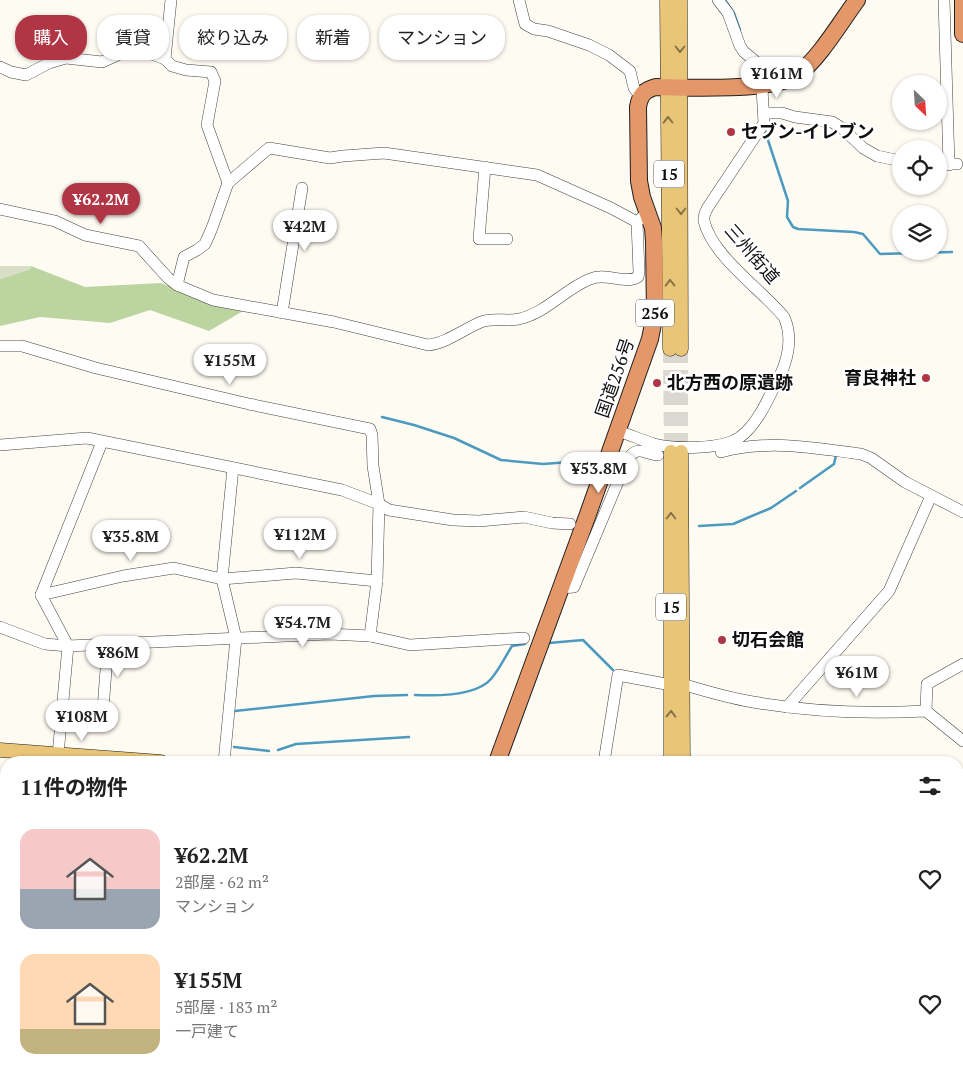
<!DOCTYPE html>
<html lang="ja">
<meta charset="utf-8">
<style>
:root{--surface:#fff;--page:#f6f6f6;--text:#222;--muted:#767676;--accent:#b13645}
body{margin:0;font-family:"PT Serif","Noto Sans JP",serif;background:var(--page);color:var(--text);height:100vh;display:flex;flex-direction:column;font-size:19px;white-space:nowrap}
*{box-sizing:border-box;margin:0}
p{font-size:16px;color:var(--muted)}
.icon{flex:none;width:28px;height:28px;fill:none;stroke:currentColor;stroke-width:2;stroke-linecap:round;stroke-linejoin:round}
.map{position:relative;flex:1;overflow:hidden}
.sheet{position:absolute;left:0px;top:756px;width:964px;height:321px;display:flex;flex-direction:column;background:var(--surface);border-radius:20px 20px 0 0;box-shadow:0 1px 4px #0004}
.sheet>*{flex:none}
.banner{position:absolute;left:15px;top:15px;width:500px;height:45px;display:flex;gap:10px}
.needle{width:32px;rotate:155deg}
.tools{position:absolute;left:892px;top:75px;display:grid;gap:10px}
.tools a{display:grid;place-items:center;width:55px;height:55px;border-radius:50%;background:var(--surface);box-shadow:0 1px 4px #0004;font-size:25px}
.price{position:absolute;translate:-50% -42px;padding:0 11px;border-radius:18px;background:#fff;color:#222;font-size:16px;line-height:32px;filter:drop-shadow(0 1px 2px #0008)}
.price::after{content:'';position:absolute;left:50%;top:30px;width:15px;height:11px;margin-left:-8px;background:inherit;clip-path:polygon(0 0,100% 0,50% 100%)}
.price.active{background:var(--accent);color:#fff}
ul{padding:0;list-style:none}
li{display:flex;align-items:center;gap:15px;height:125px;padding:0 20px}
li span{display:grid;place-items:center;flex:none;width:140px;height:100px;border-radius:15px;color:#555}
li>.icon{margin-inline-start:auto}
span .icon{width:60px;height:60px;fill:#fffc;stroke-width:1}
li b{font-size:21px}
h2{display:flex;justify-content:space-between;align-items:center;height:60px;padding:0 20px;font-size:21px}
.chip{padding:0 18px;border-radius:20px;background:var(--surface);box-shadow:0 1px 4px #0004;font-size:18px;line-height:45px}
.chip.active{background:var(--accent);color:#fff}
.map>svg:first-child{display:block}
.forest{fill:#bcd4a0}
.cemetery{fill:#d8dec5}
.lines{fill:none;stroke-linecap:round;stroke-linejoin:round}
.stream{stroke:#4c9abf;stroke-width:2.5}
.major-tunnel{stroke:#dad8d1;stroke-width:14;stroke-dasharray:14 7;stroke-linecap:butt}
.minor-casing{stroke:#424242;stroke-width:12}
.major-casing{stroke:#202020;stroke-width:15}
.highway-casing{stroke:#202020;stroke-width:18}
.minor{stroke:#fff;stroke-width:11}
.major{stroke:#e9c577;stroke-width:14}
.highway{stroke:#e4986a;stroke-width:16}
.rail-casing{stroke:#b13645;stroke-width:4.5}
.rail{stroke:#fff;stroke-width:2.5;stroke-dasharray:8;stroke-linecap:butt}
.oneway{stroke:#877348}
.poi-dot{fill:#b13645;stroke:#fff;stroke-width:2}
.labels{text-anchor:middle;stroke-width:5;stroke-linejoin:round;paint-order:stroke}
.shield{fill:#fff;stroke:#575757;stroke-width:1}
.shield-label{font-size:16px;font-weight:bold;fill:#0f0f0f}
.poi-label{font-size:18px;font-weight:bold;fill:#0f0f0f;stroke:#fff;text-anchor:start}
.street-label{font-size:18px;fill:#0f0f0f;stroke:#fff}
</style>
<div class="map">
<svg width="963" height="1077" viewBox="0 0 963 1077">
<rect width="100%" height="100%" fill="#fefbf3"/>
<!-- forest -->
<path class="forest" d="M 31,266 L 85,287 L 161,283 L 208,302 L 243,311 L 209,331 L 150,310 L 110,323 L 40,317 L 0,326 L 0,279 L 30,269 Z"/>
<!-- cemetery -->
<path class="cemetery" d="M 0,266 L 31,266 L 30,269 L 0,279 Z"/>
<g class="lines">
<!-- stream -->
<g class="stream">
<path d="M 725,0 L 734,13 L 740,30"/>
<path d="M 765,131 L 788,201 L 787,217 L 793,227 L 798,229 L 854,232 L 863,234 L 880,254 L 952,252"/>
<path d="M 382,417 L 414,425 L 454,438 L 501,460 L 543,464 L 597,460"/>
<path d="M 800,488 L 834,464 L 836,455"/>
<path d="M 699,526 L 733,524 L 771,508 L 796,491"/>
<path d="M 549,643 L 583,640 L 613,670"/>
<path d="M 415,695 C 436,696 476,696 491,679 C 499,670 505,657 512,646 L 525,644"/>
<path d="M 235,711 L 374,696 L 407,695"/>
<path d="M 234,747 L 269,751"/>
<path d="M 278,750 L 296,744 L 409,737"/>
</g>
<!-- major-tunnel -->
<g class="major-tunnel">
<path d="M 670,349 L 671,452"/>
<path d="M 681,349 L 681,452"/>
</g>
<!-- minor casing -->
<g class="minor-casing">
<g id="minor">
<path d="M 519,0 L 525,24 L 534,29 L 548,31 L 589,45 L 609,55 L 630,71 L 634,88 L 640,96"/>
<path d="M 944,0 L 949,165"/>
<path d="M 165,59 L 171,0"/>
<path d="M 0,67 L 11,72 L 26,75 L 49,63 L 66,58 L 102,62 L 124,52 L 141,50 L 165,59 L 172,66 L 186,70 L 211,72 L 215,81 L 207,125 L 228,183"/>
<path d="M 764,113 L 782,113 L 795,117 L 832,122 L 842,128 L 863,148 L 877,156 L 901,161"/>
<path d="M 939,164 L 957,164"/>
<path d="M 485,167 L 479,239 L 507,239"/>
<path d="M 0,209 L 55,221 L 85,235 L 139,246 L 168,278 L 177,285 L 213,300 L 334,322 L 428,345 C 447,343 464,329 481,322 C 493,317 507,322 519,319 C 546,313 565,289 590,279 C 606,272 626,285 638,277 L 639,272 L 637,222 L 648,212"/>
<path d="M 177,285 L 184,257 L 197,250 L 205,244 L 212,228 L 228,183 L 269,148 L 330,158 L 343,156 L 384,153 L 537,175 L 611,208 L 637,222"/>
<path d="M 282,313 L 302,188"/>
<path d="M 0,346 L 22,346 L 96,368 L 249,404 L 370,429 L 372,435 L 373,466 L 379,504 L 377,581 L 370,636"/>
<path d="M 618,431 C 630,435 642,440 654,444 C 675,449 722,450 740,437 C 756,426 768,400 776,383 C 787,364 794,339 784,317 C 762,290 712,256 704,221 C 703,216 706,211 708,207 L 764,123 L 761,71 L 755,61 L 744,52 L 740,46 L 728,13 L 718,0"/>
<path d="M 0,445 L 87,438 L 342,490 L 379,504 L 389,510 L 453,520 L 479,521 L 524,517 L 552,523 L 570,524"/>
<path d="M 721,452 C 768,439 814,448 861,454 L 871,458 L 905,482 L 963,512"/>
<path d="M 561,588 L 574,587 L 627,460 C 638,444 644,454 658,455"/>
<path d="M 41,595 L 123,576 L 174,568 L 222,579 L 296,573 L 377,581"/>
<path d="M 0,627 L 45,644 L 68,646 L 329,634 L 370,636 L 410,645 L 524,638"/>
<path d="M 682,684 C 705,691 729,698 753,702 C 810,712 869,714 926,711 L 963,741"/>
<path d="M 787,707 L 889,591 L 931,496"/>
<path d="M 103,709 L 108,644"/>
<path d="M 926,711 L 927,684 L 963,664"/>
<path d="M 58,755 L 68,646 L 41,595 L 102,442"/>
<path d="M 224,762 L 236,638 L 222,579 L 233,468"/>
<path d="M 604,762 L 618,675 L 671,685"/>
<path d="M 958,817 L 963,818"/>
<path d="M 958,938 L 963,939"/>
<path d="M 958,993 L 963,992"/>
<path d="M 0,1035 L 6,1037"/>
<path d="M 415,1077 L 422,1071"/>
</g>
</g>
<!-- major casing -->
<g class="major-casing">
<g id="major">
<path d="M 667,0 L 670,349"/>
<path d="M 680,0 L 681,349"/>
<path d="M 671,452 L 671,762"/>
<path d="M 681,452 L 683,762"/>
<path d="M 0,750 L 161,762"/>
<path d="M 685,1077 L 685,1071"/>
</g>
</g>
<!-- highway casing -->
<g class="highway-casing">
<g id="highway">
<path d="M 963,0 L 963,34"/>
<path d="M 497,762 L 588,514 L 650,339 L 655,314 L 654,241 L 653,228 L 642,197 L 639,181 L 638,107 C 640,95 644,90 656,87 C 686,88 775,91 797,75 C 819,59 840,23 857,0"/>
<path d="M 442,1071 L 445,1077"/>
</g>
</g>
<!-- minor -->
<use href="#minor" class="minor"/>
<!-- major -->
<use href="#major" class="major"/>
<!-- highway -->
<use href="#highway" class="highway"/>
<!-- rail casing -->
<g class="rail-casing">
<g id="rail">
<path d="M 0,929 L 6,929"/>
<path d="M 315,1071 L 317,1077"/>
</g>
</g>
<!-- rail -->
<use href="#rail" class="rail"/>
</g>
<!-- one-way arrows -->
<defs><path id="oneway-chevron" d="M-2-3.5L2.5 0L-2 3.5" fill="none" stroke-width="1.6" stroke-linecap="round" stroke-linejoin="round" transform="scale(1.25)"/></defs>
<g class="oneway">
<use href="#oneway-chevron" transform="translate(680 49) rotate(90)"/>
<use href="#oneway-chevron" transform="translate(668 120) rotate(-91)"/>
<use href="#oneway-chevron" transform="translate(681 211) rotate(90)"/>
<use href="#oneway-chevron" transform="translate(670 283) rotate(-91)"/>
<use href="#oneway-chevron" transform="translate(671 516) rotate(-90)"/>
<use href="#oneway-chevron" transform="translate(671 714) rotate(-89)"/>
</g>
<!-- markers -->
<g class="poi-dot">
<circle cx="731" cy="132" r="5"/>
<circle cx="926" cy="378" r="5"/>
<circle cx="657" cy="383" r="5"/>
<circle cx="722" cy="640" r="5"/>
</g>
<g class="labels">
<!-- shield labels -->
<g class="shield">
<rect x="654" y="160.5" width="30" height="27" rx="4"/>
<rect x="636" y="299.5" width="38" height="27" rx="4"/>
<rect x="656" y="593.5" width="30" height="27" rx="4"/>
</g>
<g class="shield-label">
<text x="669" y="180">15</text>
<text x="655" y="319">256</text>
<text x="671" y="613">15</text>
</g>
<!-- poi labels -->
<g class="poi-label">
<text x="741" y="138">セブン-イレブン</text>
<text x="916" y="384" text-anchor="end">育良神社</text>
<text x="667" y="389">北方西の原遺跡</text>
<text x="732" y="646">切石会館</text>
</g>
<!-- street labels -->
<g class="street-label">
<text transform="translate(752 254) rotate(49)" y="6">三州街道</text>
<text transform="translate(615 378) rotate(-71)" y="6">国道256号</text>
</g>
</g>
</svg>
<div class="tools">
<a><svg class="needle" viewBox="-14 -14 28 28"><path d="M0-13l5 13h-10z" fill="#e53935"/><path d="M0 13l5-13h-10z" fill="#767676"/></svg></a>
<a><svg class="icon" aria-label="locate" viewBox="0 0 24 24"><circle cx="12" cy="12" r="6"/><path d="M12 2v4M12 18v4M2 12h4M18 12h4"/></svg></a>
<a><svg class="icon" aria-label="layers" viewBox="0 0 24 24"><path d="M12 4l9 5-9 5-9-5zM3 14l9 5 9-5"/></svg></a>
</div>
<b class="price" style="left:777px;top:99px">¥161M</b>
<b class="price active" style="left:101px;top:225px">¥62.2M</b>
<b class="price" style="left:305px;top:252px">¥42M</b>
<b class="price" style="left:230px;top:386px">¥155M</b>
<b class="price" style="left:599px;top:494px">¥53.8M</b>
<b class="price" style="left:300px;top:560px">¥112M</b>
<b class="price" style="left:131px;top:562px">¥35.8M</b>
<b class="price" style="left:303px;top:648px">¥54.7M</b>
<b class="price" style="left:118px;top:678px">¥86M</b>
<b class="price" style="left:857px;top:698px">¥61M</b>
<b class="price" style="left:82px;top:742px">¥108M</b>
<div class="banner">
<a class="chip active">購入</a>
<a class="chip">賃貸</a>
<a class="chip">絞り込み</a>
<a class="chip">新着</a>
<a class="chip">マンション</a>
</div>
<section class="sheet">
<h2>11件の物件<svg class="icon" aria-label="filters" viewBox="0 0 24 24"><path d="M4 7h16M4 17h16"/><circle cx="9" cy="7" r="2"/><circle cx="15" cy="17" r="2"/></svg></h2>
<ul>
<li><span style="background:linear-gradient(#f6c9c9 60%,#9aa5b1 0)"><svg class="icon" aria-label="home" viewBox="0 0 24 24"><path d="M3 11l9-7 9 7M6 9v11h12V9"/></svg></span><div><b>¥62.2M</b><p>2部屋 · 62 m²</p><p>マンション</p></div><svg class="icon" aria-label="heart" viewBox="0 0 24 24"><path d="M12 20l-8-8c-3-5 5-10 8-4 3-6 11-1 8 4z"/></svg></li>
<li><span style="background:linear-gradient(#ffd9b3 75%,#c2b280 0)"><svg class="icon" aria-label="home" viewBox="0 0 24 24"><path d="M3 11l9-7 9 7M6 9v11h12V9"/></svg></span><div><b>¥155M</b><p>5部屋 · 183 m²</p><p>一戸建て</p></div><svg class="icon" aria-label="heart" viewBox="0 0 24 24"><path d="M12 20l-8-8c-3-5 5-10 8-4 3-6 11-1 8 4z"/></svg></li>
</ul>
</section>
</div>
